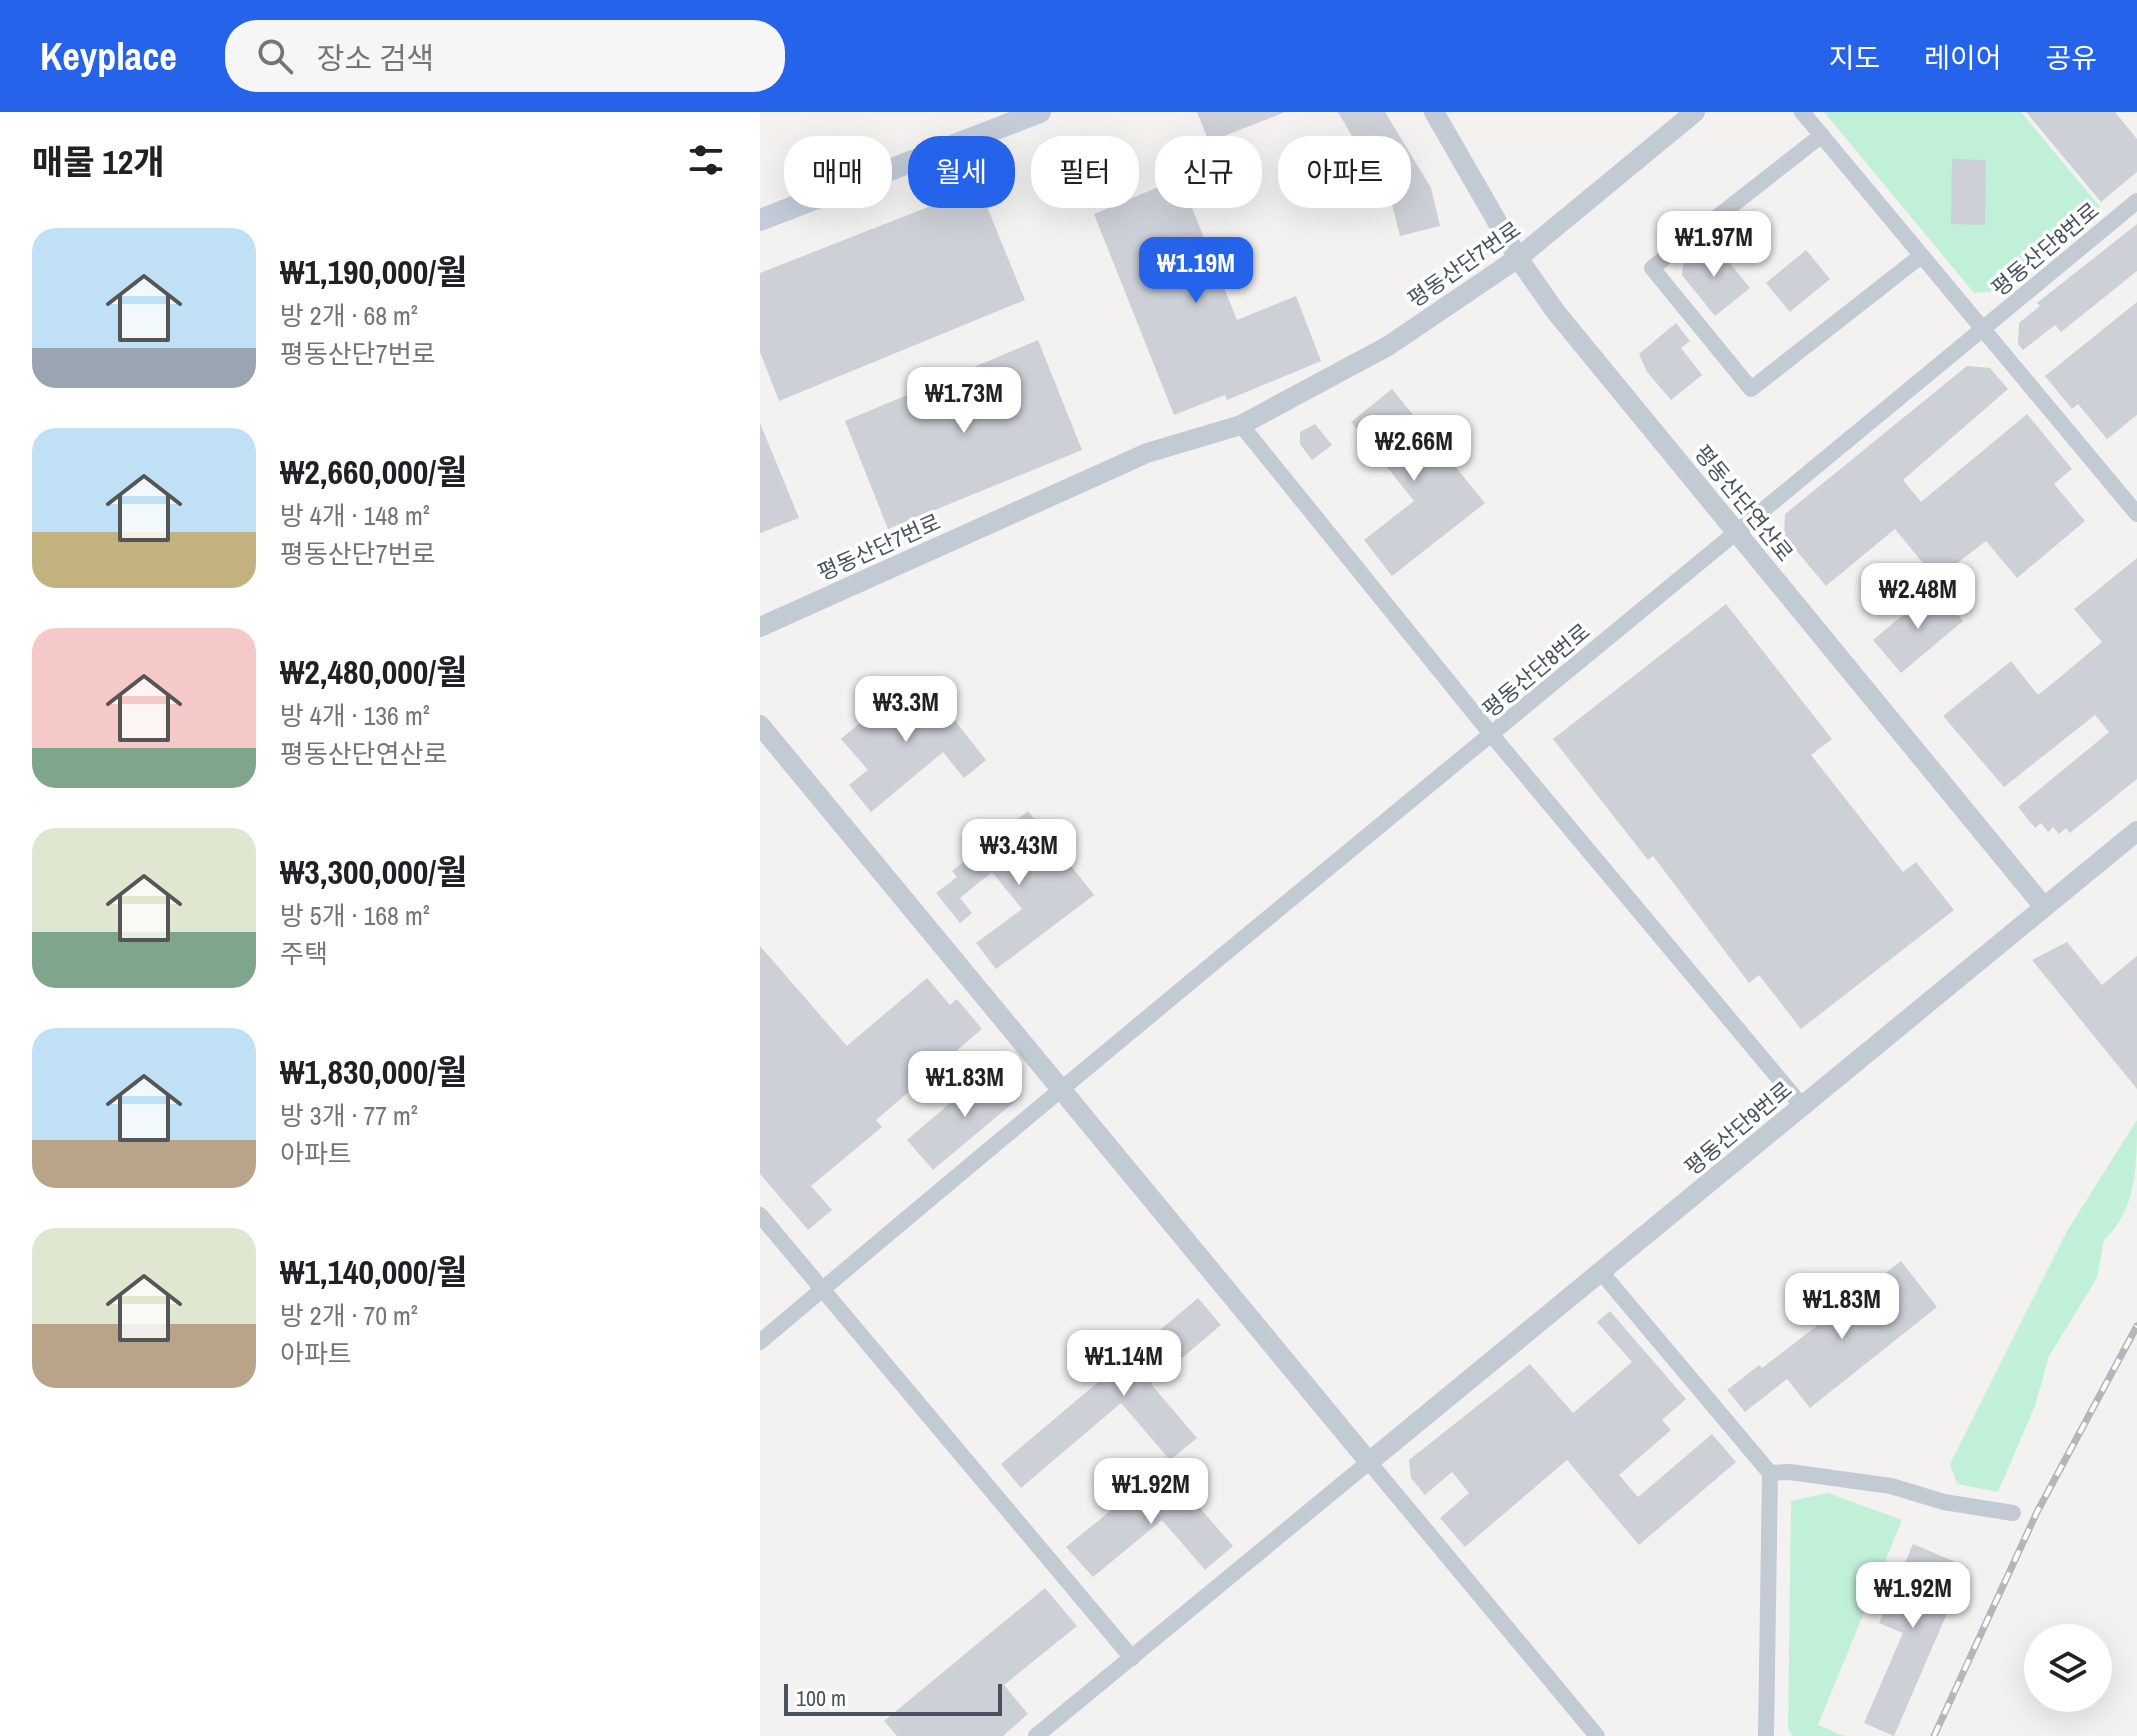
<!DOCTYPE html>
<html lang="ko">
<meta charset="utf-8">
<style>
:root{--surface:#fff;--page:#f6f6f6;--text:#202124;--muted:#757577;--accent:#2563eb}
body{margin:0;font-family:"Archivo Narrow","Noto Sans KR",sans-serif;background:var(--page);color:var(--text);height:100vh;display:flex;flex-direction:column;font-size:30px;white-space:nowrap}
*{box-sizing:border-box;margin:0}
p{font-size:26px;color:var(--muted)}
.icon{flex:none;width:44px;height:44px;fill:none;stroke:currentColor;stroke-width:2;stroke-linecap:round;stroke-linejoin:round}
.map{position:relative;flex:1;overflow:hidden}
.sheet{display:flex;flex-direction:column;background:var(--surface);width:760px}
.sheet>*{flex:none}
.top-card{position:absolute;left:24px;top:24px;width:760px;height:72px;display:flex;gap:16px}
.buttons{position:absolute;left:1264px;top:1512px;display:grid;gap:16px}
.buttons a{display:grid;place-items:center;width:88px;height:88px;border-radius:50%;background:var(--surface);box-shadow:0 8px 32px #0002;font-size:40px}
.scale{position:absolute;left:24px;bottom:20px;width:218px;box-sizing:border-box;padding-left:8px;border:4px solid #49525f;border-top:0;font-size:22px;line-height:28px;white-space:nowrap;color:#49525f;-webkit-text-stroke:6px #fff;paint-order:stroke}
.price{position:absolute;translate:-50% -68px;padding:0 18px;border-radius:16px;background:#fff;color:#222;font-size:26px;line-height:52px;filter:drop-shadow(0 2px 4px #0008)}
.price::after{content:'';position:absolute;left:50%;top:48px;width:24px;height:18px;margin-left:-12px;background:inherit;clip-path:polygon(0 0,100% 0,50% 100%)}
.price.on{background:var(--accent);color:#fff}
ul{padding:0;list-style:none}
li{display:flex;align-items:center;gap:24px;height:200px;padding:0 32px}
li span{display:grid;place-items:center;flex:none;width:224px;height:160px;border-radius:24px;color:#555}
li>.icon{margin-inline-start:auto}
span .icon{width:96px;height:96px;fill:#fffc;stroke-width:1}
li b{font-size:34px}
h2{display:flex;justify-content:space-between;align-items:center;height:96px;padding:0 32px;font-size:34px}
.pill{padding:0 28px;border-radius:32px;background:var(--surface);box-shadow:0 8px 32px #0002;font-size:28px;line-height:72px}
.pill.on{background:var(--accent);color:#fff}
header{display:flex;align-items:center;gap:48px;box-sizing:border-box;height:112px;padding:0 40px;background:var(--accent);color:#fff}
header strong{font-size:38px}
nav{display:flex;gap:44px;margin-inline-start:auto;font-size:28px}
.search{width:560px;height:72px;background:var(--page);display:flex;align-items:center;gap:20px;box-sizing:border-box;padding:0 28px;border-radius:32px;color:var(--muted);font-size:30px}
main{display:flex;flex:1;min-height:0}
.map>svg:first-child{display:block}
.green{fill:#c1f0d8}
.building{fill:#cdd0d7}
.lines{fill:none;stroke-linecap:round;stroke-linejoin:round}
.minor{stroke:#c2cad3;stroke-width:16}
.tertiary{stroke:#c2cad3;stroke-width:20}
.secondary{stroke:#c4ccda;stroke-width:22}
.rail-casing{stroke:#b4b6bc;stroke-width:7}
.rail{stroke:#fff;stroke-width:4;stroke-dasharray:12;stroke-linecap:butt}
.labels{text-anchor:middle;stroke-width:7;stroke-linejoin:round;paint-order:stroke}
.street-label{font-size:22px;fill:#49525f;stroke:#fff}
</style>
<header>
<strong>Keyplace</strong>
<div class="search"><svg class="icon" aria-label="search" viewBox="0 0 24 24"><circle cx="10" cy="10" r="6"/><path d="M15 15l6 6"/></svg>장소 검색</div>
<nav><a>지도</a><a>레이어</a><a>공유</a></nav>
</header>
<main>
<section class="sheet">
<h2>매물 12개<svg class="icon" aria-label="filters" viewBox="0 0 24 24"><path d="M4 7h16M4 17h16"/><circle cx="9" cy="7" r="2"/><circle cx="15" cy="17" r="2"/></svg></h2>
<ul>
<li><span style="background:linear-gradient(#bfe0f5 75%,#9aa5b1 0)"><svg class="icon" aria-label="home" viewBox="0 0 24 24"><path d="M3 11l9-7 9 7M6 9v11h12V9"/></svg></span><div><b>₩1,190,000/월</b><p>방 2개 · 68 m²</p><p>평동산단7번로</p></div></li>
<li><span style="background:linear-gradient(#bfe0f5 65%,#c2b280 0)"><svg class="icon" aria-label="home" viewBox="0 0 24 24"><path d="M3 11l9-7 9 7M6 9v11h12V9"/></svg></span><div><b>₩2,660,000/월</b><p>방 4개 · 148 m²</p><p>평동산단7번로</p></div></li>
<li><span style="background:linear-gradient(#f6c9c9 75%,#7fa58c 0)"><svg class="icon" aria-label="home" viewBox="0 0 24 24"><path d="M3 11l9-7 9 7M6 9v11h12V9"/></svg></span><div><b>₩2,480,000/월</b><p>방 4개 · 136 m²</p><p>평동산단연산로</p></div></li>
<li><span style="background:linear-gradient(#dfe7d0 65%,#7fa58c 0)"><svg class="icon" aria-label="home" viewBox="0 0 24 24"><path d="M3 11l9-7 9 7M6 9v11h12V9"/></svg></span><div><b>₩3,300,000/월</b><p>방 5개 · 168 m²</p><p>주택</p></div></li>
<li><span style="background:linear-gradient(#bfe0f5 70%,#b9a48a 0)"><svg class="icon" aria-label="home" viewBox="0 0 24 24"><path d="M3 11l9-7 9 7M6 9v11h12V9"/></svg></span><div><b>₩1,830,000/월</b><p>방 3개 · 77 m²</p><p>아파트</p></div></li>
<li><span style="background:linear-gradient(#dfe7d0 60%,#b9a48a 0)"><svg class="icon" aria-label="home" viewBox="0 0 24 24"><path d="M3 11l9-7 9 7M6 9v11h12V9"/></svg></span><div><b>₩1,140,000/월</b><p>방 2개 · 70 m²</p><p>아파트</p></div></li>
</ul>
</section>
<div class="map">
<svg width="1377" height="1624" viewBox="0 0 1377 1624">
<rect width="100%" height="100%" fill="#f4f2f1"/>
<!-- green -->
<g class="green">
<path d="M 1064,0 L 1261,0 L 1340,95 L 1237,179 L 1214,181 Z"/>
<path d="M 1377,1008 C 1377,1052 1377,1098 1344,1128 L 1337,1166 L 1289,1244 L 1275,1294 L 1238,1380 L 1197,1372 L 1190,1352 L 1307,1119 Z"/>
<path d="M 1068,1381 L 1142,1408 L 1058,1613 L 1084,1624 L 1032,1624 L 1028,1615 L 1031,1389 Z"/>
</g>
<!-- building -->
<g class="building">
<path d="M 437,0 L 523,0 L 523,1 L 449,30 Z"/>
<path d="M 578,0 L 625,0 L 671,76 L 680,114 L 640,124 L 629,81 L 626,83 Z"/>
<path d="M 1266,0 L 1355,0 L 1377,27 L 1377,60 L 1341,90 Z"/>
<path d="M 1192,47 L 1226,48 L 1225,113 L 1191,112 Z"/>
<path d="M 420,66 L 477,208 L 536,184 L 561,249 L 467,288 L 465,283 L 414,303 L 334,102 Z"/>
<path d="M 219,75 L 265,188 L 19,289 L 0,240 L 0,161 Z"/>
<path d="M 1377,112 L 1377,159 L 1301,220 L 1295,213 L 1263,238 L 1258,232 L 1259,211 L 1280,194 L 1277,191 Z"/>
<path d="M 952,129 L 990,176 L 955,204 L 922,163 L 923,153 Z"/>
<path d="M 1046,138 L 1070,167 L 1030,200 L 1006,171 Z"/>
<path d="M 1377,190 L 1377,303 L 1347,327 L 1318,292 L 1312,297 L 1285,264 Z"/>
<path d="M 916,211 L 930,229 L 921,236 L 942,263 L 911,288 L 887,260 L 879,242 Z"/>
<path d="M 278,228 L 322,338 L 128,417 L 85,309 Z"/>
<path d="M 1207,254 L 1230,256 L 1248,277 L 1143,368 L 1161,390 L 1267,302 L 1312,357 L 1294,372 L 1325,409 L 1257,466 L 1226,429 L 1176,467 L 1135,417 L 1066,474 L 1024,424 L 1025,402 Z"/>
<path d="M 632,277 L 725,391 L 632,464 L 604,428 L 654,389 L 591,310 Z"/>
<path d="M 0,311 L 39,406 L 0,421 Z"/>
<path d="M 555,312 L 572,333 L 552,348 L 540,332 L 540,320 Z"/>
<path d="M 1377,446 L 1377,667 L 1310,721 L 1306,716 L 1299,722 L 1293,715 L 1288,720 L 1281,711 L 1275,716 L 1258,695 L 1349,620 L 1335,603 L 1244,675 L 1183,604 L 1251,549 L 1278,583 L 1300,565 L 1342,530 L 1314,497 Z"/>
<path d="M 1176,476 L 1203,509 L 1141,561 L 1113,528 Z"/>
<path d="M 966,492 L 1072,627 L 1051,643 L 1143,760 L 1156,750 L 1194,798 L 1041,917 L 999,863 L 989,871 L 893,744 L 888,748 L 793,627 Z"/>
<path d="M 153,566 L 181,598 L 184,595 L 226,648 L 204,666 L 183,640 L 111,700 L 89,673 L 108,658 L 81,627 Z"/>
<path d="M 268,699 L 334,783 L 236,857 L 216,831 L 262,797 L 232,760 L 200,786 L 212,801 L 200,811 L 176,781 L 197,765 L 192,759 Z"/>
<path d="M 1307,830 L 1342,873 L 1377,844 L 1377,977 L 1272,848 Z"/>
<path d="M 0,834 L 87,934 L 167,866 L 190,893 L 197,887 L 222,917 L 116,1008 L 122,1015 L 51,1074 L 72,1098 L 48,1118 L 0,1062 Z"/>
<path d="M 250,955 L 261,968 L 259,986 L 173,1058 L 147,1028 L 210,974 L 218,983 Z"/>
<path d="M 1141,1149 L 1177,1195 L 1050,1296 L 1027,1267 L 985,1300 L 967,1278 L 999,1253 L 1002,1256 Z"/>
<path d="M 438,1186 L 461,1213 L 391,1272 L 437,1326 L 410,1348 L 361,1291 L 261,1376 L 241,1352 Z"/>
<path d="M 850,1199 L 926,1287 L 902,1308 L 911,1318 L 859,1363 L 878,1385 L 952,1322 L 976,1350 L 879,1433 L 807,1348 L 705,1435 L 680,1406 L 709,1381 L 692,1360 L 665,1383 L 651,1366 L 649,1348 L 770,1252 L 813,1301 L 872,1250 L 837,1210 Z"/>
<path d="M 404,1355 L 473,1434 L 445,1458 L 402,1408 L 333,1465 L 306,1435 Z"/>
<path d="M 1153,1432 L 1207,1455 L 1134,1624 L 1104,1611 L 1143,1521 L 1119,1511 Z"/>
<path d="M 285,1476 L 317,1514 L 244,1573 L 268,1602 L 243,1624 L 137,1624 L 124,1609 Z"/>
</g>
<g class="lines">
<!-- minor -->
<g class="minor">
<path d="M 1042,0 L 1377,402"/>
<path d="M 1062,23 L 892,156 L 991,277 L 1161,144"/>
<path d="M 481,313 L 731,622 L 1042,994"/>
<path d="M 0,1103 L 372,1546"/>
<path d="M 841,1160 L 1010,1361"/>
<path d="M 0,1230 C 455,845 919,470 1377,89"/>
<path d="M 276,1624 L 609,1350 L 837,1624"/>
<path d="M 1006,1624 L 1010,1361 L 1030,1360 L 1131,1374 L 1184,1390 L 1253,1401"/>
</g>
<!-- tertiary -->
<g class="tertiary">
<path d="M 674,0 L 758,146 L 795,199 L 1284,795"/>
<path d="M 0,515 L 387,341 L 481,313 L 628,234 L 758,146 L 935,0"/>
<path d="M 0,613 L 609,1350 L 1377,719"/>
</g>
<!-- secondary -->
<path class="secondary" d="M 0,108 L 280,0"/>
<!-- rail casing -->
<g class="rail-casing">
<path id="rail" d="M 1174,1624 L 1277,1400 L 1377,1214"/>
</g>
<!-- rail -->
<use href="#rail" class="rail"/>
</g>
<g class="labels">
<!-- street labels -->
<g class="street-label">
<text transform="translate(1285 137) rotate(-40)" y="8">평동산단8번로</text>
<text transform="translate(704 152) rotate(-35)" y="8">평동산단7번로</text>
<text transform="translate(984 391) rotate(51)" y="8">평동산단연산로</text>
<text transform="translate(119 435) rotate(-24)" y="8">평동산단7번로</text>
<text transform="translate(776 558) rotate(-40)" y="8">평동산단8번로</text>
<text transform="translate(978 1016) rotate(-40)" y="8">평동산단9번로</text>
</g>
</g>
</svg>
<div class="buttons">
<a><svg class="icon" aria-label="layers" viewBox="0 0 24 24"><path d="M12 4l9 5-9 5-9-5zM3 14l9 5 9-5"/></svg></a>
</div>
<div class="scale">100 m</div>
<b class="price" style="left:954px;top:167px">₩1.97M</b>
<b class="price on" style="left:436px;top:193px">₩1.19M</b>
<b class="price" style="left:204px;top:323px">₩1.73M</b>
<b class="price" style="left:654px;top:371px">₩2.66M</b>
<b class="price" style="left:1158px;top:519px">₩2.48M</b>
<b class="price" style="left:146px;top:632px">₩3.3M</b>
<b class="price" style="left:259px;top:775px">₩3.43M</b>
<b class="price" style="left:205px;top:1007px">₩1.83M</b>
<b class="price" style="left:1082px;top:1229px">₩1.83M</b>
<b class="price" style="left:364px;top:1286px">₩1.14M</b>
<b class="price" style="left:391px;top:1414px">₩1.92M</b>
<b class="price" style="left:1153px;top:1518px">₩1.92M</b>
<div class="top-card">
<a class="pill">매매</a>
<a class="pill on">월세</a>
<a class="pill">필터</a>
<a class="pill">신규</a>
<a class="pill">아파트</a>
</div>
</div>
</main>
